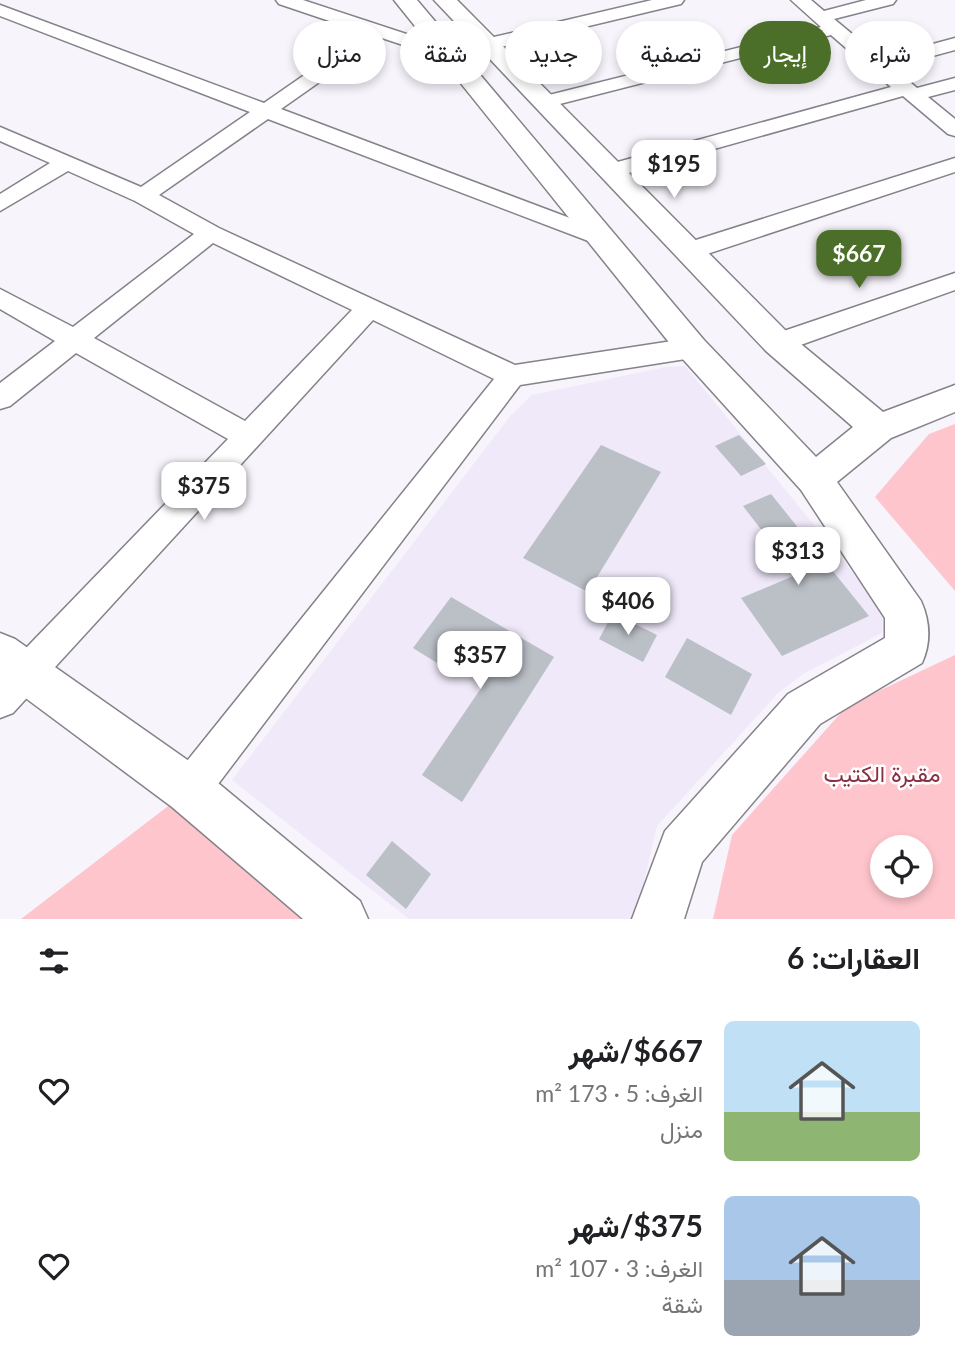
<!DOCTYPE html>
<html lang="ar">
<meta charset="utf-8">
<style>
:root{--surface:#fff;--page:#f6f6f6;--text:#202124;--muted:#757577;--accent:#4b6f28}
body{margin:0;font-family:Lato,Vazirmatn,sans-serif;background:var(--page);color:var(--text);direction:rtl;height:100vh;display:flex;flex-direction:column;font-size:26px;white-space:nowrap}
*{box-sizing:border-box;margin:0}
p{font-size:23px;color:var(--muted)}
.icon{flex:none;width:38px;height:38px;fill:none;stroke:currentColor;stroke-width:2;stroke-linecap:round;stroke-linejoin:round}
.map{position:relative;height:919px;overflow:hidden;direction:ltr}
.panel{display:flex;flex-direction:column;background:var(--surface);flex:1}
.panel>*{flex:none}
.hud{position:absolute;left:21px;top:21px;width:914px;height:63px;direction:rtl;display:flex;gap:14px}
.tools{position:absolute;left:870px;top:835px;display:grid;gap:14px}
.tools a{display:grid;place-items:center;width:63px;height:63px;border-radius:50%;background:var(--surface);box-shadow:0 4px 10px #0003;font-size:35px}
.price{position:absolute;translate:-50% -60px;padding:0 16px;border-radius:14px;background:#fff;color:#222;font-size:23px;line-height:46px;filter:drop-shadow(0 2px 4px #0008)}
.price::after{content:'';position:absolute;left:50%;top:42px;width:21px;height:16px;margin-left:-10px;background:inherit;clip-path:polygon(0 0,100% 0,50% 100%)}
.price.on{background:var(--accent);color:#fff}
ul{padding:0;list-style:none}
li{display:flex;align-items:center;gap:21px;height:175px;padding:0 35px}
li span{display:grid;place-items:center;flex:none;width:196px;height:140px;border-radius:10px;color:#555}
li>.icon{margin-inline-start:auto}
span .icon{width:84px;height:84px;fill:#fffc;stroke-width:1}
li b{font-size:30px}
h2{display:flex;justify-content:space-between;align-items:center;height:84px;padding:0 35px;font-size:30px}
.pill{padding:0 24px;border-radius:32px;background:var(--surface);box-shadow:0 4px 10px #0003;font-size:24px;line-height:63px}
.pill.on{background:var(--accent);color:#fff}
.map>svg:first-child{display:block}
.built{fill:#efe9f9}
.green{fill:#ffc5cd;fill-rule:evenodd}
.building{fill:#bbbfc6}
.lines{fill:none;stroke-linecap:round;stroke-linejoin:round}
.minor-casing{stroke:#858289;stroke-width:3}
.major-casing{stroke:#858289;stroke-width:3}
.minor{fill:#fff;fill-rule:evenodd}
.major{fill:#fff;fill-rule:evenodd}
.labels{text-anchor:middle;stroke-width:5;stroke-linejoin:round;paint-order:stroke}
.near-park-label{font-size:23px;fill:#8b2f44;stroke:#fff}
</style>
<div class="map">
<svg width="955" height="919" viewBox="0 0 955 919">
<rect width="100%" height="100%" fill="#f7f4fc"/>
<!-- built -->
<path class="built" d="M 685,366 L 883,610 L 882,633 L 803,674 L 779,692 L 657,826 L 635,919 L 409,919 L 232,780 L 511,415 L 532,395 L 666,367 Z"/>
<!-- green -->
<g class="green">
<path d="M 955,424 L 955,591 L 875,497 L 929,434 Z"/>
<path d="M 955,655 L 955,919 L 713,919 L 732,835 L 847,706 ZM 882,847 L 920,847 L 920,886 L 882,886 Z"/>
<path d="M 189,790 L 342,919 L 21,919 Z"/>
</g>
<!-- building -->
<g class="building">
<path d="M 739,435 L 766,464 L 741,476 L 715,446 Z"/>
<path d="M 601,445 L 661,472 L 588,592 L 523,558 Z"/>
<path d="M 771,494 L 869,616 L 782,656 L 741,598 L 796,575 L 743,506 Z"/>
<path d="M 451,597 L 554,657 L 462,802 L 422,775 L 492,672 L 449,646 L 437,663 L 413,648 Z"/>
<path d="M 613,613 L 657,635 L 643,662 L 599,639 Z"/>
<path d="M 687,638 L 752,674 L 731,715 L 665,677 Z"/>
<path d="M 392,841 L 431,874 L 406,909 L 366,875 Z"/>
</g>
<g class="lines">
<!-- minor casing -->
<g class="minor-casing">
<g id="minor">
<path d="M 276,0 L 303,0 L 452,49 L 455,53 L 445,59 L 382,38 L 281,109 L 607,232 L 611,237 L 607,242 L 591,242 L 268,119 L 159,195 L 219,228 L 515,365 L 692,338 L 701,341 L 705,348 L 701,355 L 692,358 L 520,385 L 203,804 L 189,809 L 175,804 L 170,790 L 175,776 L 494,379 L 373,320 L 13,713 L 0,718 L 0,675 L 228,439 L 76,353 L 10,406 L 0,409 L 0,383 L 55,341 L 0,309 L 0,289 L 73,327 L 194,234 L 135,201 L 68,171 L 0,211 L 0,194 L 50,163 L 0,141 L 0,127 L 141,187 L 250,112 L 0,16 L 0,5 L 264,103 L 365,33 L 279,4 ZM 213,243 L 352,310 L 245,421 L 94,338 Z"/>
<path d="M 652,0 L 684,0 L 681,4 L 488,50 L 479,44 L 481,40 Z"/>
<path d="M 791,0 L 811,0 L 824,11 L 866,0 L 896,0 L 893,4 L 834,19 L 881,58 L 955,38 L 955,50 L 892,67 L 917,88 L 955,78 L 955,90 L 928,97 L 955,119 L 955,136 L 948,134 L 903,96 L 611,178 L 600,171 L 603,166 L 891,87 L 831,35 L 544,108 L 534,102 L 537,98 L 821,27 Z"/>
<path d="M 955,158 L 955,172 L 698,257 L 680,257 L 677,251 L 680,245 Z"/>
<path d="M 955,273 L 955,290 L 778,353 L 769,350 L 765,343 L 769,336 Z"/>
</g>
</g>
<!-- major casing -->
<g class="major-casing">
<g id="major">
<path d="M 394,0 L 417,0 L 704,340 L 816,457 L 853,427 L 766,351 L 434,0 L 457,0 L 790,335 L 883,412 L 955,385 L 955,412 L 891,438 L 837,482 L 921,601 C 930,621 931,643 922,663 L 820,724 L 702,862 L 684,919 L 632,919 L 665,831 L 788,694 L 885,638 L 885,618 L 801,490 L 680,356 Z"/>
<path d="M 0,633 L 15,639 L 206,773 L 360,901 L 368,919 L 303,919 L 172,807 L 0,679 Z"/>
</g>
</g>
<!-- minor -->
<use href="#minor" class="minor"/>
<!-- major -->
<use href="#major" class="major"/>
</g>
<g class="labels">
<!-- near-park labels -->
<g class="near-park-label">
<text x="882" y="782">مقبرة الكتيب</text>
</g>
</g>
</svg>
<div class="tools">
<a><svg class="icon" aria-label="locate" viewBox="0 0 24 24"><circle cx="12" cy="12" r="6"/><path d="M12 2v4M12 18v4M2 12h4M18 12h4"/></svg></a>
</div>
<b class="price" style="left:674px;top:200px">$195</b>
<b class="price on" style="left:859px;top:290px">$667</b>
<b class="price" style="left:204px;top:522px">$375</b>
<b class="price" style="left:798px;top:587px">$313</b>
<b class="price" style="left:628px;top:637px">$406</b>
<b class="price" style="left:480px;top:691px">$357</b>
<div class="hud">
<a class="pill">شراء</a>
<a class="pill on">إيجار</a>
<a class="pill">تصفية</a>
<a class="pill">جديد</a>
<a class="pill">شقة</a>
<a class="pill">منزل</a>
</div>
</div>
<section class="panel">
<h2>العقارات: 6<svg class="icon" aria-label="filters" viewBox="0 0 24 24"><path d="M4 7h16M4 17h16"/><circle cx="9" cy="7" r="2"/><circle cx="15" cy="17" r="2"/></svg></h2>
<ul>
<li><span style="background:linear-gradient(#bfe0f5 65%,#8fb573 0)"><svg class="icon" aria-label="home" viewBox="0 0 24 24"><path d="M3 11l9-7 9 7M6 9v11h12V9"/></svg></span><div><b>$667/شهر</b><p>الغرف: 5 · 173 m²</p><p>منزل</p></div><svg class="icon" aria-label="heart" viewBox="0 0 24 24"><path d="M12 20l-8-8c-3-5 5-10 8-4 3-6 11-1 8 4z"/></svg></li>
<li><span style="background:linear-gradient(#a9c7e8 60%,#9aa5b1 0)"><svg class="icon" aria-label="home" viewBox="0 0 24 24"><path d="M3 11l9-7 9 7M6 9v11h12V9"/></svg></span><div><b>$375/شهر</b><p>الغرف: 3 · 107 m²</p><p>شقة</p></div><svg class="icon" aria-label="heart" viewBox="0 0 24 24"><path d="M12 20l-8-8c-3-5 5-10 8-4 3-6 11-1 8 4z"/></svg></li>
</ul>
</section>
